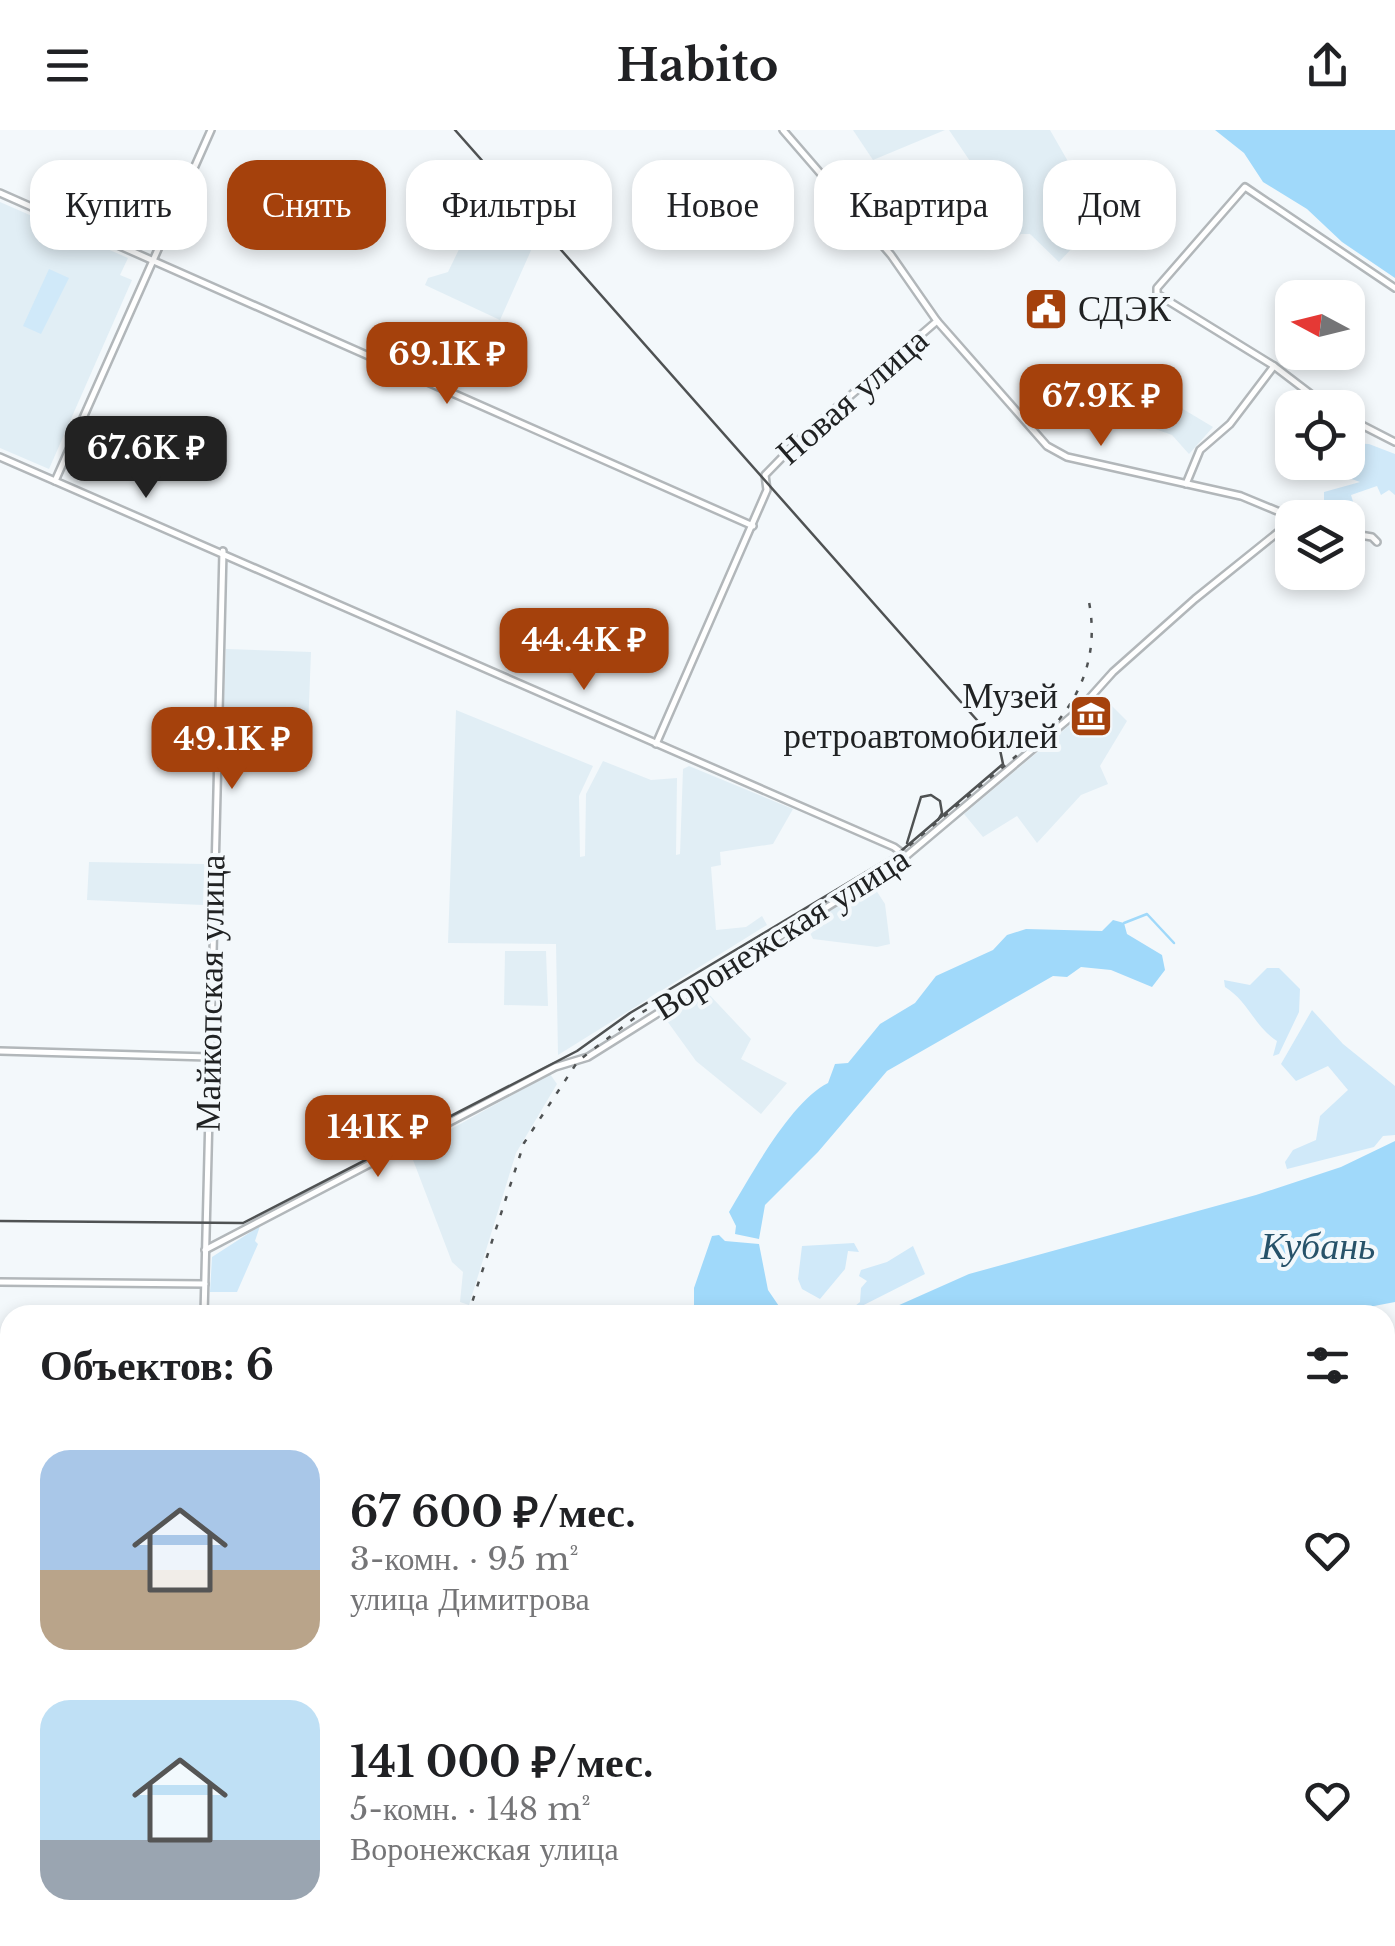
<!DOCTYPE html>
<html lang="ru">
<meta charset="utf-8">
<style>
:root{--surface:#fff;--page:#f2f2f2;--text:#202124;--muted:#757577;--accent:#a5410c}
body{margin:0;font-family:"Libre Baskerville",serif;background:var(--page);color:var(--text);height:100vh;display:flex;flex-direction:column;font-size:38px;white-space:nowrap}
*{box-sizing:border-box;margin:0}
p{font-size:32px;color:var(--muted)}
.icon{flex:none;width:55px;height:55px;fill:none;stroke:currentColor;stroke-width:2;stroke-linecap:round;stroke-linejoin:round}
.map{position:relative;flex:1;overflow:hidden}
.sheet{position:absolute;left:0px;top:1175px;width:1395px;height:642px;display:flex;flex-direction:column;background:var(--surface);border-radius:30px 30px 0 0;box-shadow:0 5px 15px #0003}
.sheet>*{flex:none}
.top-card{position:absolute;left:30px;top:30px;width:1335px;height:90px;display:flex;gap:20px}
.needle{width:65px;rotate:277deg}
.fabs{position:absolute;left:1275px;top:150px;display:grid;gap:20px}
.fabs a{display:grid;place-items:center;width:90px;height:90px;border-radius:20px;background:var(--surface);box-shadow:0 5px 15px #0003;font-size:50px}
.price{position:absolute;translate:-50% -85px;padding:0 22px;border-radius:20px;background:var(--accent);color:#fff;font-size:32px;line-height:65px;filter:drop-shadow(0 2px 5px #0008)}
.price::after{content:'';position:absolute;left:50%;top:60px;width:30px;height:22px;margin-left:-15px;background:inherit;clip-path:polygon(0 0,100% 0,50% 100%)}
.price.active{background:#222;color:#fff}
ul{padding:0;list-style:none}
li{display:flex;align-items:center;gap:30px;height:250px;padding:0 40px}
li span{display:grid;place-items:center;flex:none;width:280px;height:200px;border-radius:30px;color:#555}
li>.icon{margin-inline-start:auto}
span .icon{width:120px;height:120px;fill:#fffc;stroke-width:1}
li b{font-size:42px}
h2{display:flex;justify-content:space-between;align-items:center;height:120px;padding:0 40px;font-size:42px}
.pill{padding:0 35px;border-radius:30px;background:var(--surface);box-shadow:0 5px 15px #0003;font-size:35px;line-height:90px}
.pill.active{background:var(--accent);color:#fff}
header{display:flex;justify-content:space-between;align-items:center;height:130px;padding:0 40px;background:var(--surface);font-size:45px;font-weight:800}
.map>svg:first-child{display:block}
.built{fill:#e1eef5}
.green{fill:#d0e9f9}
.water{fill:#a0d9fa}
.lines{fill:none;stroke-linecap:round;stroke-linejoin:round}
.stream{stroke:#a0d9fa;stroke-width:2.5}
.minor-casing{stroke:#b2b7ba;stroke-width:10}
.minor{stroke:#fff;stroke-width:5}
.tram{stroke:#4f5253;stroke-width:2.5}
.rail{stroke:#4f5253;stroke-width:2.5;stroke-dasharray:5 10;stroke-linecap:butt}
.labels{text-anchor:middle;stroke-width:8;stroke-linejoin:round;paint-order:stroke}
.poi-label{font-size:35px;fill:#202223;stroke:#f3f8fb;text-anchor:start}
.street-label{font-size:35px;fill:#202223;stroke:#f3f8fb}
.water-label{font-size:38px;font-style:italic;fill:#275269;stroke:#f3f8fb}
</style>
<header><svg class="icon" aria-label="menu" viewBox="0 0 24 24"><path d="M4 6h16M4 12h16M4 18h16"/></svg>Habito<svg class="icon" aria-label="share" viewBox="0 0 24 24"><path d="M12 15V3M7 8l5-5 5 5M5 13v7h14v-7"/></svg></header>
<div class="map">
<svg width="1395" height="1816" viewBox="0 0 1395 1816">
<rect width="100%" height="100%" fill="#f3f8fb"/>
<!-- built -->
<g class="built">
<path d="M 853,0 L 945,0 L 873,30 Z"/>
<path d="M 949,0 L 1050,0 L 1089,68 L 1073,81 L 1090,99 L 1059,132 L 1030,104 L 1021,104 L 1008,115 L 999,102 L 1005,83 Z"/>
<path d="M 0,72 L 128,128 L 120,145 L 132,150 L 49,339 L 0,318 Z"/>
<path d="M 507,74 L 537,107 L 500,190 L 425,155 L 428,148 L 448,142 L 464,109 L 496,91 Z"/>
<path d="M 1141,254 L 1213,297 L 1189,324 L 1172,305 L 1122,287 Z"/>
<path d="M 226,519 L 311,522 L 308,599 L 223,596 Z"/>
<path d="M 1103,567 L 1127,591 L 1100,636 L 1108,654 L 1081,665 L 1037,713 L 1017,686 L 983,707 L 964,684 Z"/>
<path d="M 456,580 L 593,636 L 579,666 L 580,727 L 585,726 L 586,664 L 603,631 L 651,650 L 677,648 L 676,725 L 680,724 L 683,639 L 689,636 L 793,679 L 773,714 L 720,722 L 721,735 L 711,737 L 716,800 L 746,797 L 762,786 L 767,795 L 558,925 L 556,814 L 448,813 Z"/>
<path d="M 89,732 L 205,734 L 203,775 L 87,770 Z"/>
<path d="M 872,754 L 885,774 L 890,814 L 877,817 L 813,809 L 806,795 Z"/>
<path d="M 505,821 L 546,821 L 548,876 L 504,875 Z"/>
<path d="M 704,859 L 751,909 L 741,929 L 787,953 L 761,984 L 696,931 L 662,884 Z"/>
<path d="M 550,944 L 557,954 L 516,1023 L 469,1175 L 460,1172 L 463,1142 L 452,1132 L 410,1022 Z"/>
<path d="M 3,1604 L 10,1609 L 10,1808 L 273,1808 L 269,1816 L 0,1816 Z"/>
</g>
<!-- green -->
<g class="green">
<path d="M 49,139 L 69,148 L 41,204 L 23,196 Z"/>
<path d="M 1348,313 L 1369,314 L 1395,324 L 1395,365 L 1389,360 L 1381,365 L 1377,356 L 1351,365 L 1356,381 L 1348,385 L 1339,374 L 1331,387 L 1318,387 L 1312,380 L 1324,374 L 1324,362 L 1360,352 L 1326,340 L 1326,333 L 1348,332 Z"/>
<path d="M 1267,838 L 1279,838 L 1300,859 L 1299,882 L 1279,924 L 1273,926 L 1277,911 C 1254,896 1248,871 1225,857 L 1224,850 L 1250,855 Z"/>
<path d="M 1312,880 L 1343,914 L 1395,956 L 1395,1005 L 1383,1006 L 1374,1017 L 1287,1039 L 1285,1032 L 1293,1020 L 1316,1010 L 1320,986 L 1348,960 L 1328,936 L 1296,951 L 1281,934 Z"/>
<path d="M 260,1096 L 255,1111 L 258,1114 L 237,1162 L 210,1162 L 212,1127 Z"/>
<path d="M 854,1113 L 859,1122 L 848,1121 L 845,1139 L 820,1169 L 802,1159 L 798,1149 L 802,1116 Z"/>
<path d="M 913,1116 L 925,1144 L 844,1185 L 860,1172 L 861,1158 L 867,1151 L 859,1146 L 861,1140 L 887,1132 Z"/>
</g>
<!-- water -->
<g class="water">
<path d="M 1215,0 L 1395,0 L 1395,148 L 1342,112 L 1307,79 L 1263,52 L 1244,23 Z"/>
<path d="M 1113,790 L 1124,793 L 1127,804 L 1162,825 L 1165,840 L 1152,857 L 1111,840 L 1081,837 L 1067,847 L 1053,846 L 887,941 L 818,1022 L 765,1075 L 759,1109 L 735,1104 L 736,1096 L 729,1082 C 750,1047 791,971 828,953 L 835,934 L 848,933 L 880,894 L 915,873 L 936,846 L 993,820 L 1007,805 L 1026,799 L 1102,801 Z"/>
<path d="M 1395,1011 L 1395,1172 L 1327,1185 L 888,1185 L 897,1176 L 969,1144 L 1256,1065 L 1341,1037 Z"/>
<path d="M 719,1105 L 725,1111 L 759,1114 L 768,1160 L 785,1185 L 694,1185 L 694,1158 L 712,1106 Z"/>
<path d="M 392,1808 L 556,1808 L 565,1816 L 393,1816 Z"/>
</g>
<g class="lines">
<!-- stream -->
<path class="stream" d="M 1124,793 L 1147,784 L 1174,813"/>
<!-- minor casing -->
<g class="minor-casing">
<g id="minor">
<path d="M 0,63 L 753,396"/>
<path d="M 937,191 L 1047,316 L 1067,327 L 1241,366 L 1294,388"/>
<path d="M 1329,278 L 1274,236 L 1157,164 L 1157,158 L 1245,57 L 1395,158"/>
<path d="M 1348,288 L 1395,312"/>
<path d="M 0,327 L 894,717 L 906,726"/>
<path d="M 55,351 L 211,0"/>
<path d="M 1186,354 L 1200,320 L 1230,294 L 1274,236"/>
<path d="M 1348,403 L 1372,407 L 1377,412"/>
<path d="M 656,614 L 767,360 L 765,345 L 800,309 L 937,191 L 891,125 L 783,0"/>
<path d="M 0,921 L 209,927"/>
<path d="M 205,1120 L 555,937 L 588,927 L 899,732 L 1078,581 L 1113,542 L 1195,469 L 1292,391"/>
<path d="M 0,1152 L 205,1154"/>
<path d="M 204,1185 L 223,421"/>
<path d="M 0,1471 L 10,1455"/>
</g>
</g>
<!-- minor -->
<use href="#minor" class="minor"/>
<!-- tram -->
<g class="tram">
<path d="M 907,713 L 921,667 L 931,665 L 940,671 L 942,683 L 938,690"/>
<path d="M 0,1091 L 243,1093 L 577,921 L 630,883 L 901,721 L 1003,634 L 999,615 L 455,0"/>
</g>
<!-- rail -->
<g class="rail">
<path d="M 468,1185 L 524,1013 L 578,931 L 641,883 L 886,735 L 1058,591 C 1088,554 1098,513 1088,467"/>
<path d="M 0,1680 L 10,1686"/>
<path d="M 144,1808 L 147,1816"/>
<path d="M 193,1816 L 198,1808"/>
</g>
</g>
<!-- icons -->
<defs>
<g id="civic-square" transform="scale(2.25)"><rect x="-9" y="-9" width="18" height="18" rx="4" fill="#a5410c" stroke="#f3f8fb"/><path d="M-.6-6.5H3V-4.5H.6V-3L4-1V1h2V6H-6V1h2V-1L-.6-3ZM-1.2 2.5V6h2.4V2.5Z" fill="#fff"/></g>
<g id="museum-square" transform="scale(2.25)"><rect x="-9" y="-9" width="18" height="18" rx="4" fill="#a5410c" stroke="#f3f8fb"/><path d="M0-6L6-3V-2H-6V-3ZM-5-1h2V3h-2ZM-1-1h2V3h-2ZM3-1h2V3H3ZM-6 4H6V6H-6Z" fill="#fff"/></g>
</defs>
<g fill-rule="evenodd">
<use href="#civic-square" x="1046" y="179"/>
<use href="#museum-square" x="1091" y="586"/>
</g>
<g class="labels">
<!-- poi labels -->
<g class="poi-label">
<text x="1078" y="191">СДЭК</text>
<text x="1058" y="578" text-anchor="end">Музей<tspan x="1058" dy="40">ретроавтомобилей</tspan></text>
</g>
<!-- street labels -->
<g class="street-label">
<text transform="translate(852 266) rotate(-41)" y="12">Новая улица</text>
<text transform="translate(781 803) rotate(-32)" y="12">Воронежская улица</text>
<text transform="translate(210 863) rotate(-89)" y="12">Майкопская улица</text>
</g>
<!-- water labels -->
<g class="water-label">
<text x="1318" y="1129">Кубань</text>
</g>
</g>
</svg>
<div class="fabs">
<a><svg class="needle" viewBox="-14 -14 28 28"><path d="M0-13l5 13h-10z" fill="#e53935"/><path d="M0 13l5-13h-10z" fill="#757577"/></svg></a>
<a><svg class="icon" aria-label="locate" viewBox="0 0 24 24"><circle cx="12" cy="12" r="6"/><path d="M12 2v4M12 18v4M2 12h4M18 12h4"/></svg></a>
<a><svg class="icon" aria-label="layers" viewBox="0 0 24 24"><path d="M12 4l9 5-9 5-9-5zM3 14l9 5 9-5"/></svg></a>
</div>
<b class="price" style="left:447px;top:277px">69.1K ₽</b>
<b class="price" style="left:1101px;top:319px">67.9K ₽</b>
<b class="price active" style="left:146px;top:371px">67.6K ₽</b>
<b class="price" style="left:584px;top:563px">44.4K ₽</b>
<b class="price" style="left:232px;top:662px">49.1K ₽</b>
<b class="price" style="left:378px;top:1050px">141K ₽</b>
<div class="top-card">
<a class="pill">Купить</a>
<a class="pill active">Снять</a>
<a class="pill">Фильтры</a>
<a class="pill">Новое</a>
<a class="pill">Квартира</a>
<a class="pill">Дом</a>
</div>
<section class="sheet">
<h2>Объектов: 6<svg class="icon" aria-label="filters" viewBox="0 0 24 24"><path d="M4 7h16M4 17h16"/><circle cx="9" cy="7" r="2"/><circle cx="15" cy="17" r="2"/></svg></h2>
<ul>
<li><span style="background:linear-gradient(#a9c7e8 60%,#b9a48a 0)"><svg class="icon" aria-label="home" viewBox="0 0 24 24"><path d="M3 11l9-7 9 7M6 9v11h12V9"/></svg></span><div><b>67 600 ₽/мес.</b><p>3-комн. · 95 m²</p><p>улица Димитрова</p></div><svg class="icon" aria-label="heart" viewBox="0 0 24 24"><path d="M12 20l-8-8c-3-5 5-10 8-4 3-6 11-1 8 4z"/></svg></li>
<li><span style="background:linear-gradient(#bfe0f5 70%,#9aa5b1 0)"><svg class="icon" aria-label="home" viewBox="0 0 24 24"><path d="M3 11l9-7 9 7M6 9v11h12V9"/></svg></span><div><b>141 000 ₽/мес.</b><p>5-комн. · 148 m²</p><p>Воронежская улица</p></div><svg class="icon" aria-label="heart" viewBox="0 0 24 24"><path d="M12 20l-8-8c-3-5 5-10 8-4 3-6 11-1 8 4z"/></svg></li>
</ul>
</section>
</div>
